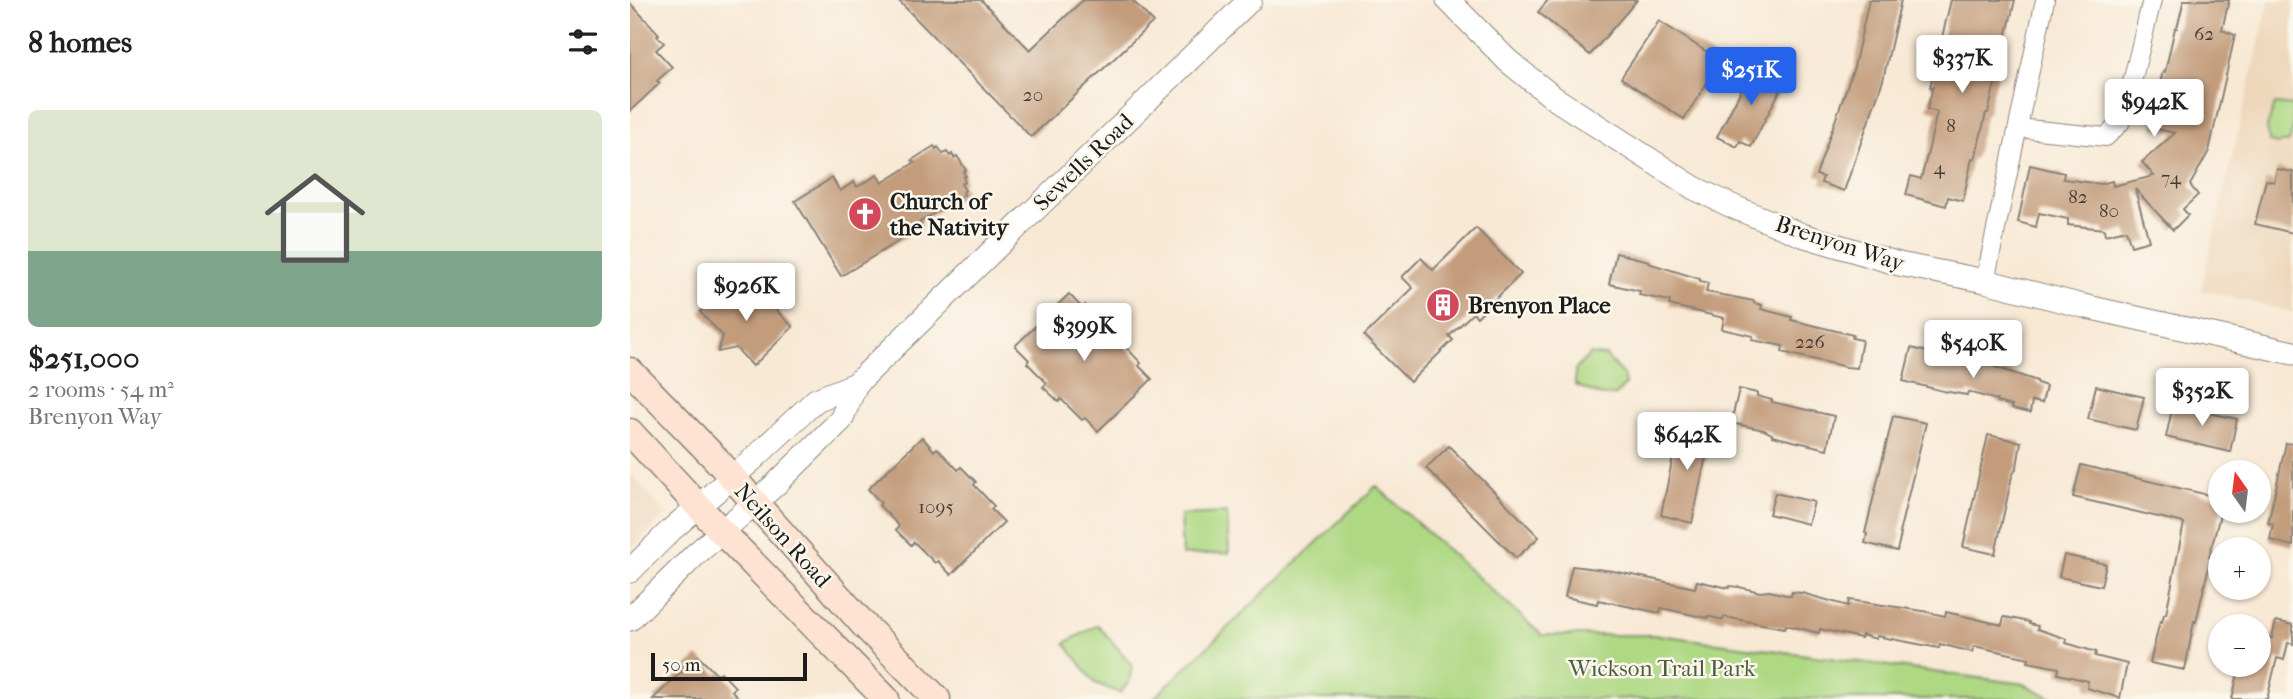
<!DOCTYPE html>
<meta charset="utf-8">
<style>
:root{--surface:#fff;--page:#f2f2f2;--text:#202124;--muted:#757577;--accent:#2563eb}
body{margin:0;font-family:"IM FELL French Canon",serif;background:var(--page);color:var(--text);height:100vh;display:flex;flex-direction:column;font-size:26px;white-space:nowrap}
*{box-sizing:border-box;margin:0}
p{font-size:23px;color:var(--muted)}
.icon{flex:none;width:38px;height:38px;fill:none;stroke:currentColor;stroke-width:2;stroke-linecap:round;stroke-linejoin:round}
.map{position:relative;flex:1;overflow:hidden}
.details{display:flex;flex-direction:column;background:var(--surface);width:630px}
.details>*{flex:none}
.needle{width:46px;rotate:346deg}
.tools{position:absolute;left:1578px;top:460px;display:grid;gap:14px}
.tools a{display:grid;place-items:center;width:63px;height:63px;border-radius:50%;background:var(--surface);box-shadow:0 2px 5px #0004;font-size:35px}
.scale{position:absolute;left:21px;bottom:18px;width:156px;box-sizing:border-box;padding-left:7px;border:4px solid #1c1c1c;border-top:0;font-size:19px;line-height:24px;white-space:nowrap;color:#1c1c1c;-webkit-text-stroke:5px #fbf7ec;paint-order:stroke}
.price{position:absolute;translate:-50% -60px;padding:0 16px;border-radius:7px;background:#fff;color:#222;font-size:23px;line-height:46px;filter:drop-shadow(0 2px 4px #0008)}
.price::after{content:'';position:absolute;left:50%;top:42px;width:21px;height:16px;margin-left:-10px;background:inherit;clip-path:polygon(0 0,100% 0,50% 100%)}
.price.on{background:var(--accent);color:#fff}
ul{padding:0;list-style:none}
li{display:grid;align-content:center;gap:14px;height:371px;padding:0 28px}
li span{display:grid;place-items:center;height:217px;border-radius:10px;color:#555}
li>.icon{margin-inline-start:auto}
span .icon{width:126px;height:126px;fill:#fffc;stroke-width:1}
li b{font-size:30px}
h2{display:flex;justify-content:space-between;align-items:center;height:84px;padding:0 28px;font-size:30px}
main{display:flex;flex:1;min-height:0}
.map>svg:first-child{display:block}
.built{fill:#eed7bb}
.green{fill:#aed883;stroke:#657a50;stroke-width:2}
.building{fill:#c39c7c}
.lines{fill:none;stroke-linecap:round;stroke-linejoin:round}
.minor-casing{stroke:#8a8278;stroke-width:20}
.tertiary-casing{stroke:#8a8278;stroke-width:25}
.secondary-casing{stroke:#8a8278;stroke-width:29}
.minor{stroke:#fff;stroke-width:18}
.tertiary{stroke:#fff;stroke-width:23}
.secondary{stroke:#fee3d2;stroke-width:26}
.labels{text-anchor:middle;stroke-width:5;stroke-linejoin:round;paint-order:stroke}
.number-label{font-size:19px;fill:#463c34}
.street-label{font-size:23px;fill:#1c1c1c;stroke:#fbf7ec}
.poi-label{font-size:23px;font-weight:bold;fill:#1c1c1c;stroke:#fbf7ec;text-anchor:start}
.park-label{font-size:23px;fill:#4f5e40;stroke:#fbf7ec}
</style>
<main>
<section class="details">
<h2>8 homes<svg class="icon" aria-label="filters" viewBox="0 0 24 24"><path d="M4 7h16M4 17h16"/><circle cx="9" cy="7" r="2"/><circle cx="15" cy="17" r="2"/></svg></h2>
<ul>
<li><span style="background:linear-gradient(#dfe7d0 65%,#7fa58c 0)"><svg class="icon" aria-label="home" viewBox="0 0 24 24"><path d="M3 11l9-7 9 7M6 9v11h12V9"/></svg></span><div><b>$251,000</b><p>2 rooms · 54 m²</p><p>Brenyon Way</p></div></li>
</ul>
</section>
<div class="map">
<svg width="1663" height="699" viewBox="0 0 1663 699">
<rect width="100%" height="100%" fill="#fbf7ec"/>
<filter id="ink" filterUnits="userSpaceOnUse"><feTurbulence type="fractalNoise" baseFrequency=".0143" numOctaves="2"/><feDisplacementMap in="SourceGraphic" scale="14" xChannelSelector="R" yChannelSelector="G"/><feConvolveMatrix kernelMatrix="1 2 1 2 8 2 1 2 1" color-interpolation-filters="sRGB"/></filter>
<filter id="wash" filterUnits="userSpaceOnUse"><feTurbulence type="fractalNoise" baseFrequency=".00686" numOctaves="4" result="noise"/><feDisplacementMap in="SourceGraphic" scale="28" xChannelSelector="R" yChannelSelector="G"/><feGaussianBlur stdDeviation="1.57" result="paint"/><feColorMatrix in="noise" values="0 0 0 0 0 0 0 0 0 0 0 0 0 0 0 0 0 1.4 0 .05"/><feComposite in="paint" operator="in"/></filter>
<g filter="url(#wash)">
<rect width="100%" height="100%" fill="#f8e9d5"/>
<!-- built -->
<g class="built">
<path d="M 1639,0 L 1663,0 L 1663,312 L 1571,290 Z"/>
<path d="M 0,473 L 37,515 L 0,550 Z"/>
</g>
<!-- green -->
<g class="green">
<path d="M 1645,104 L 1663,106 L 1663,127 L 1659,142 L 1646,144 L 1639,141 L 1637,127 Z"/>
<path d="M 960,354 L 976,356 L 994,376 L 995,385 L 986,395 L 972,396 L 945,385 L 945,370 Z"/>
<path d="M 746,486 L 912,635 L 1029,635 L 1394,684 L 1424,699 L 523,699 Z"/>
<path d="M 597,513 L 599,553 L 552,555 L 550,515 Z"/>
<path d="M 468,625 L 502,665 L 499,682 L 490,693 L 465,683 L 435,643 Z"/>
</g>
<g id="blocks">
<!-- building -->
<g class="building">
<path d="M 268,0 L 351,0 L 400,50 L 453,0 L 502,0 L 523,22 L 401,137 Z"/>
<path d="M 918,0 L 1007,0 L 960,55 L 908,12 Z"/>
<path d="M 1239,0 L 1271,0 L 1253,80 L 1214,191 L 1191,183 L 1193,177 L 1186,175 L 1224,67 Z"/>
<path d="M 1321,0 L 1385,0 L 1358,113 L 1356,113 L 1345,159 L 1342,158 L 1333,201 L 1318,197 L 1316,206 L 1276,195 L 1281,176 L 1291,179 L 1299,148 L 1307,112 L 1297,109 L 1303,87 L 1300,87 Z"/>
<path d="M 1554,0 L 1599,0 L 1592,30 L 1605,35 L 1579,151 L 1560,185 L 1568,195 L 1553,209 L 1558,215 L 1543,230 L 1505,189 L 1519,241 L 1501,246 L 1496,230 L 1475,235 L 1474,229 L 1438,225 L 1438,219 L 1409,213 L 1406,227 L 1388,222 L 1400,165 L 1434,173 L 1433,179 L 1471,184 L 1482,181 L 1483,186 L 1524,176 L 1512,162 L 1545,133 L 1523,128 L 1525,119 L 1524,119 L 1529,105 L 1525,104 L 1533,71 L 1535,72 L 1545,28 L 1547,28 Z"/>
<path d="M 0,3 L 29,34 L 27,36 L 34,43 L 26,50 L 42,67 L 27,81 L 30,83 L 0,111 Z"/>
<path d="M 1029,21 L 1091,61 L 1054,119 L 991,78 Z"/>
<path d="M 1126,61 L 1144,71 L 1141,76 L 1154,83 L 1121,147 L 1110,141 L 1107,147 L 1087,137 Z"/>
<path d="M 304,146 L 306,149 L 308,147 L 313,154 L 317,152 L 320,156 L 322,154 L 324,158 L 327,156 L 336,170 L 333,172 L 336,176 L 333,177 L 335,182 L 331,184 L 335,190 L 333,192 L 334,195 L 290,222 L 292,227 L 211,276 L 165,201 L 202,178 L 210,191 L 224,182 L 227,187 L 247,175 L 252,183 L 284,163 L 282,160 Z"/>
<path d="M 1647,169 L 1663,172 L 1663,233 L 1625,224 L 1636,180 L 1644,182 Z"/>
<path d="M 846,228 L 891,274 L 847,317 L 843,313 L 819,336 L 823,340 L 780,382 L 734,336 L 783,288 L 772,277 L 791,258 L 803,270 Z"/>
<path d="M 986,253 L 1019,261 L 1018,263 L 1070,279 L 1070,281 L 1078,283 L 1076,292 L 1124,301 L 1124,303 L 1132,305 L 1131,309 L 1162,317 L 1161,320 L 1223,335 L 1222,338 L 1232,340 L 1227,368 L 1216,367 L 1152,352 L 1153,346 L 1122,340 L 1123,336 L 1092,329 L 1094,318 L 1039,305 L 1040,301 L 1009,295 L 1010,291 L 979,284 Z"/>
<path d="M 121,285 L 163,327 L 123,366 L 106,348 L 88,352 L 93,336 L 70,312 L 94,288 L 107,297 Z"/>
<path d="M 439,294 L 452,308 L 455,305 L 476,326 L 479,323 L 494,339 L 491,342 L 511,363 L 509,366 L 522,379 L 468,431 L 455,418 L 452,420 L 431,399 L 429,402 L 413,387 L 417,383 L 397,363 L 399,360 L 385,346 Z"/>
<path d="M 1281,348 L 1344,363 L 1353,364 L 1353,363 L 1407,381 L 1407,383 L 1416,386 L 1412,403 L 1402,401 L 1400,413 L 1381,409 L 1382,406 L 1367,402 L 1367,400 L 1338,392 L 1337,395 L 1313,391 L 1273,381 Z"/>
<path d="M 1466,386 L 1514,397 L 1506,430 L 1458,419 Z"/>
<path d="M 1109,389 L 1127,393 L 1127,396 L 1142,400 L 1142,402 L 1204,416 L 1197,449 L 1163,441 L 1142,436 L 1142,434 L 1134,430 L 1101,423 Z"/>
<path d="M 1543,405 L 1607,419 L 1600,452 L 1536,437 Z"/>
<path d="M 1263,416 L 1296,423 L 1269,533 L 1271,534 L 1267,551 L 1235,543 L 1237,534 L 1235,533 Z"/>
<path d="M 1054,422 L 1086,429 L 1080,453 L 1075,461 L 1062,523 L 1031,515 L 1044,452 L 1047,453 Z"/>
<path d="M 1358,435 L 1391,442 L 1387,467 L 1382,476 L 1365,554 L 1333,547 Z"/>
<path d="M 292,437 L 304,451 L 307,448 L 328,470 L 331,467 L 346,482 L 344,485 L 364,506 L 361,509 L 374,522 L 321,575 L 308,561 L 305,563 L 284,542 L 281,545 L 266,530 L 269,526 L 249,505 L 251,503 L 238,489 Z"/>
<path d="M 1656,443 L 1663,444 L 1663,546 L 1640,540 L 1643,524 L 1638,523 Z"/>
<path d="M 819,446 L 909,537 L 886,558 L 796,468 Z"/>
<path d="M 1451,465 L 1591,498 L 1591,511 L 1579,557 L 1581,557 L 1566,622 L 1564,621 L 1555,670 L 1520,663 L 1530,621 L 1532,622 L 1534,614 L 1536,614 L 1554,523 L 1443,497 Z"/>
<path d="M 1145,493 L 1184,502 L 1178,524 L 1139,514 Z"/>
<path d="M 1434,555 L 1476,564 L 1471,586 L 1429,577 Z"/>
<path d="M 942,566 L 983,571 L 1065,588 L 1067,581 L 1099,588 L 1100,586 L 1109,587 L 1130,592 L 1139,591 L 1161,596 L 1162,592 L 1172,593 L 1218,606 L 1219,600 L 1293,611 L 1315,616 L 1316,612 L 1372,625 L 1374,617 L 1385,619 L 1399,622 L 1399,624 L 1408,626 L 1407,629 L 1437,639 L 1436,643 L 1466,652 L 1465,656 L 1497,664 L 1490,698 L 1457,688 L 1458,681 L 1428,674 L 1429,668 L 1398,662 L 1399,658 L 1344,646 L 1342,652 L 1310,644 L 1309,648 L 1246,636 L 1246,639 L 1232,635 L 1231,638 L 1190,629 L 1189,633 L 1156,625 L 1155,628 L 1094,617 L 1093,620 L 1077,616 L 1077,618 L 1031,608 L 1030,613 L 968,600 L 967,604 L 935,597 Z"/>
<path d="M 1646,621 L 1663,625 L 1663,644 L 1658,643 L 1654,660 L 1647,658 L 1637,699 L 1602,699 L 1610,665 L 1629,665 L 1629,635 L 1642,638 Z"/>
<path d="M 68,656 L 87,675 L 91,672 L 105,687 L 102,691 L 110,699 L 23,699 Z"/>
</g>
</g>
</g>
<g filter="url(#ink)">
<use href="#blocks" fill-opacity="0" stroke="#8a8278" stroke-width="2"/>
<g class="lines">
<!-- minor casing -->
<g class="minor-casing">
<g id="minor">
<path d="M 1388,128 L 1476,137 L 1490,123 L 1495,111 L 1522,0"/>
<path d="M 1355,281 L 1415,0"/>
</g>
</g>
<!-- tertiary casing -->
<g class="tertiary-casing">
<g id="tertiary">
<path d="M 818,0 L 878,61 L 924,98 L 1064,188 L 1104,207 L 1172,235 L 1269,264 L 1355,281 L 1453,306 L 1663,353"/>
<path d="M 0,571 L 41,530 L 122,460 L 186,400 L 226,384 L 620,0"/>
<path d="M 0,619 L 66,554 L 145,485 L 211,420 L 226,384"/>
</g>
</g>
<!-- secondary casing -->
<g class="secondary-casing">
<g id="secondary">
<path d="M 0,371 L 85,458 L 234,625 L 307,699"/>
<path d="M 0,432 L 91,531 L 256,699"/>
</g>
</g>
<!-- minor -->
<use href="#minor" class="minor"/>
<!-- tertiary -->
<use href="#tertiary" class="tertiary"/>
<!-- secondary -->
<use href="#secondary" class="secondary"/>
</g>
</g>
<!-- icons -->
<defs>
<g id="church-disc" transform="scale(1.75)"><circle r="9.5" fill="#d1495b" stroke="#fbf7ec"/><path d="M-1.2-6h2.4v3.5h3.3v2.4h-3.3V6h-2.4V-.1h-3.3v-2.4h3.3Z" fill="#fff"/></g>
<g id="building-disc" transform="scale(1.75)"><circle r="9.5" fill="#d1495b" stroke="#fbf7ec"/><path d="M-4-6H4V6H1V3H-1V6H-4ZM-2.5-4.3h1.7v1.8h-1.7ZM.8-4.3h1.7v1.8H.8ZM-2.5-1h1.7V.8h-1.7ZM.8-1h1.7V.8H.8Z" fill="#fff"/></g>
</defs>
<g fill-rule="evenodd">
<use href="#church-disc" x="235" y="214"/>
<use href="#building-disc" x="813" y="305"/>
</g>
<g class="labels">
<!-- number labels -->
<g class="number-label">
<text x="1574" y="40">62</text>
<text x="403" y="101">20</text>
<text x="1321" y="132">8</text>
<text x="1309" y="174">4</text>
<text x="1541" y="184">74</text>
<text x="1448" y="203">82</text>
<text x="1479" y="217">80</text>
<text x="1180" y="348">226</text>
<text x="306" y="513">1095</text>
</g>
<!-- street labels -->
<g class="street-label">
<text transform="translate(453 162) rotate(-44)" y="8">Sewells Road</text>
<text transform="translate(1210 243) rotate(18)" y="8">Brenyon Way</text>
<text transform="translate(153 535) rotate(48)" y="8">Neilson Road</text>
</g>
<!-- poi labels -->
<g class="poi-label">
<text x="260" y="209">Church of<tspan x="260" dy="26">the Nativity</tspan></text>
<text x="838" y="313">Brenyon Place</text>
</g>
<!-- park labels -->
<g class="park-label">
<text x="1032" y="676">Wickson Trail Park</text>
</g>
</g>
</svg>
<div class="tools">
<a><svg class="needle" viewBox="-14 -14 28 28"><path d="M0-13l5 13h-10z" fill="#e53935"/><path d="M0 13l5-13h-10z" fill="#757577"/></svg></a>
<a>+</a>
<a>−</a>
</div>
<div class="scale">50 m</div>
<b class="price" style="left:1332px;top:95px">$337K</b>
<b class="price on" style="left:1121px;top:107px">$251K</b>
<b class="price" style="left:1524px;top:139px">$942K</b>
<b class="price" style="left:116px;top:323px">$926K</b>
<b class="price" style="left:454px;top:363px">$399K</b>
<b class="price" style="left:1343px;top:380px">$540K</b>
<b class="price" style="left:1572px;top:428px">$352K</b>
<b class="price" style="left:1057px;top:472px">$642K</b>
</div>
</main>
